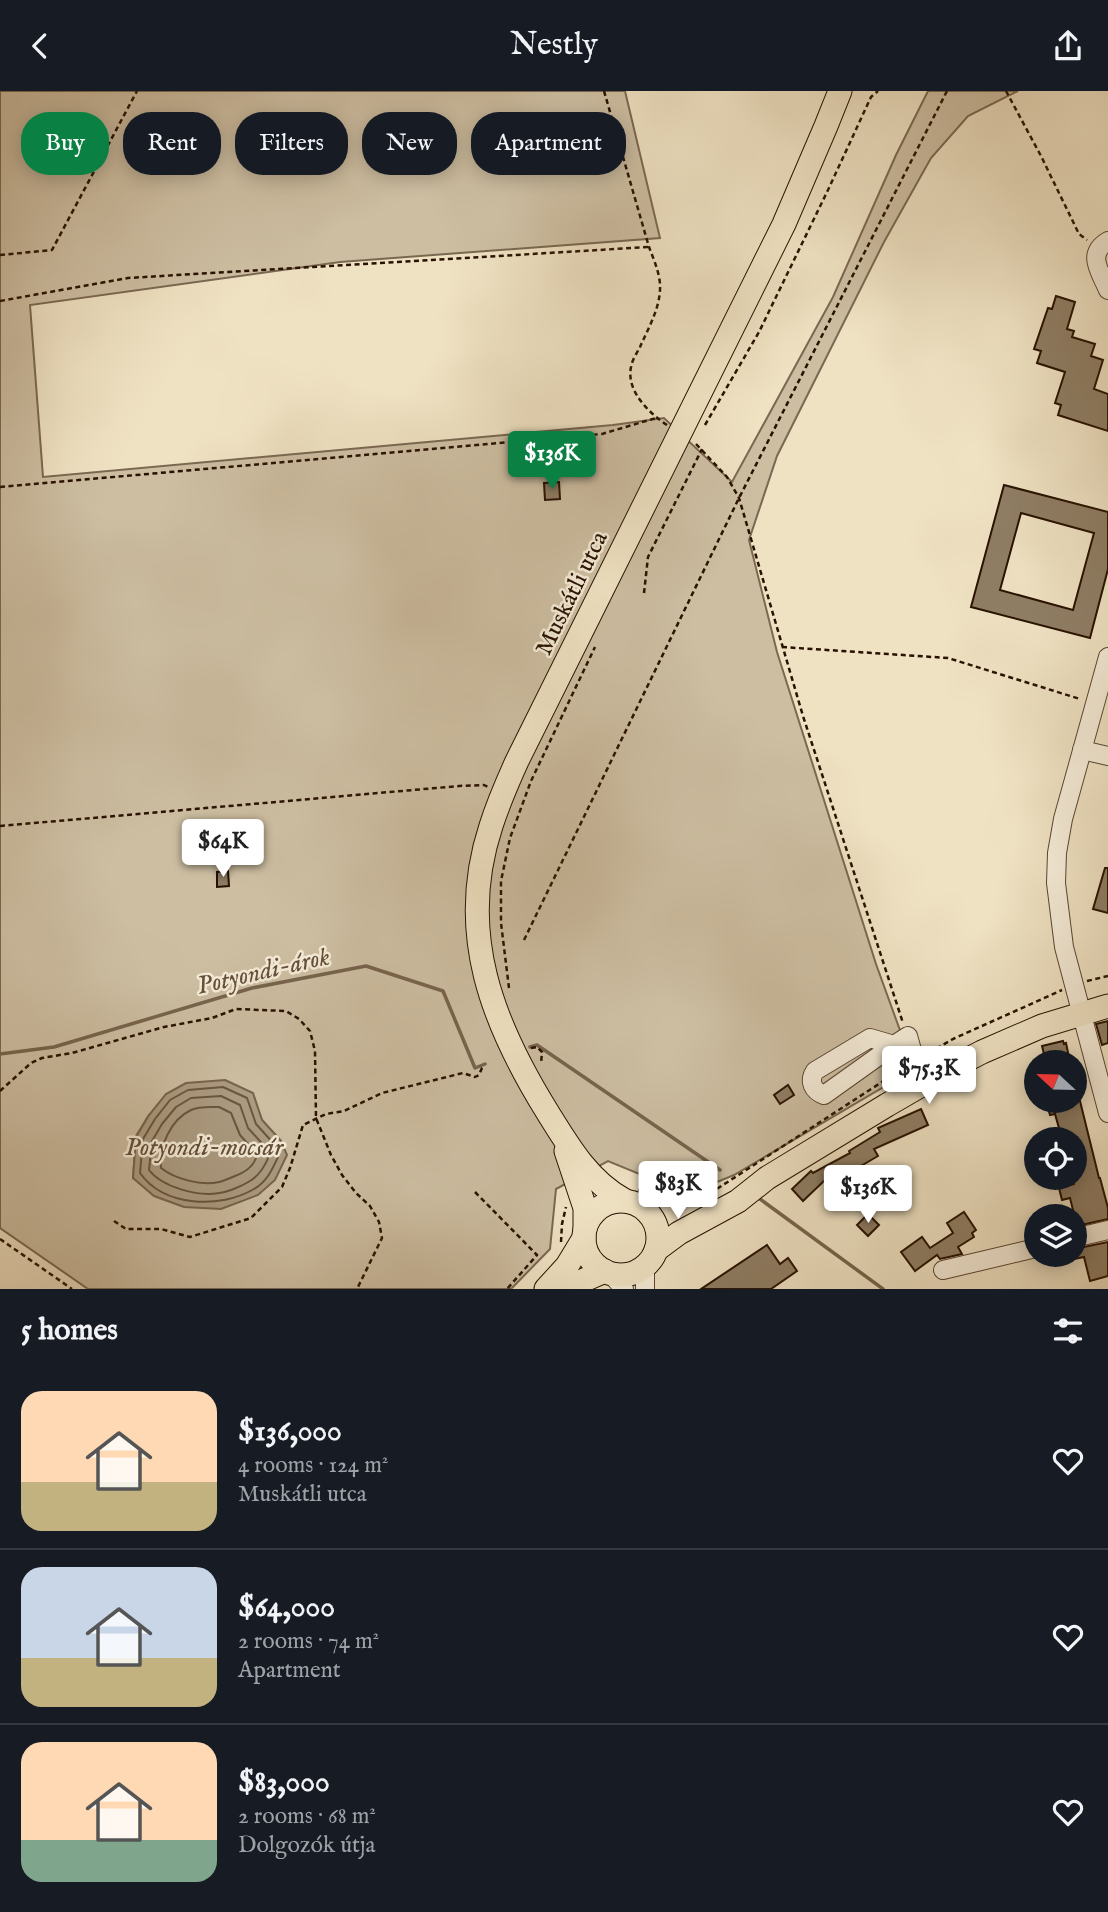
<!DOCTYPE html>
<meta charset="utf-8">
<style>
:root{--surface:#171b24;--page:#20242c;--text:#f1f3f6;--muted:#9ea1a6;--line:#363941;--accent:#0b8043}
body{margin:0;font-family:"IM FELL English",serif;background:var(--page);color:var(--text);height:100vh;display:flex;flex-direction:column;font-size:26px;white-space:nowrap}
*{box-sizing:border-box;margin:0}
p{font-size:23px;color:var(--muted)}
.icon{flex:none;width:38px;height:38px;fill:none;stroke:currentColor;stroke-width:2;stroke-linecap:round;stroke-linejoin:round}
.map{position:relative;height:1198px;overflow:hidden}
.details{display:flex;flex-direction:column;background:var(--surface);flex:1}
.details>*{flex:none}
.banner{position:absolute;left:21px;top:21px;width:700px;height:63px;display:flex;gap:14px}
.needle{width:46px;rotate:292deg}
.buttons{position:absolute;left:1024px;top:959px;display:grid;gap:14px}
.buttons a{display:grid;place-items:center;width:63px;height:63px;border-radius:50%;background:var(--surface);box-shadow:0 4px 18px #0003;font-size:35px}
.price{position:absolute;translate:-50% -60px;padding:0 16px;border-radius:7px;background:#fff;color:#222;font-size:23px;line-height:46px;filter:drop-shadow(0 2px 4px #0008)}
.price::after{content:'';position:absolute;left:50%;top:42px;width:21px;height:16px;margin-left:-10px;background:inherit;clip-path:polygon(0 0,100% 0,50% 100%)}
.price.on{background:var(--accent);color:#fff}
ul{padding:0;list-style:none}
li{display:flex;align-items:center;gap:21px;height:175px;padding:0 21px}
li+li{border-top:2px solid var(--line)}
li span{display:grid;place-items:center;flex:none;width:196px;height:140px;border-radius:21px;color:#555}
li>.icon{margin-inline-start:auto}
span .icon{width:84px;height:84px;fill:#fffc;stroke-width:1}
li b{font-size:30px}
h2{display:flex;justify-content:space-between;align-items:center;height:84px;padding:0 21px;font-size:30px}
.pill{padding:0 24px;border-radius:28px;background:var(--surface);box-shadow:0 4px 18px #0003;font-size:24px;line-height:63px}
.pill.on{background:var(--accent);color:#fff}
header{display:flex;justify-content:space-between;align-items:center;height:91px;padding:0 21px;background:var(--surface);font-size:32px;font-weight:600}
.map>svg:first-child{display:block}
.green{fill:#cdbea2;stroke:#7a6851;stroke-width:2;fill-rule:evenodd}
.water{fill:#ab9b81;stroke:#77644d;stroke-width:2}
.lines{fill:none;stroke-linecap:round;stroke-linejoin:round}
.shore{stroke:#6a5640;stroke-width:2}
.stream{stroke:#77644d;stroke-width:3.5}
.building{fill:#8f7e65;stroke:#281100;stroke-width:2;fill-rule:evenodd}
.minor-casing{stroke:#5a4531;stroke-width:20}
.major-casing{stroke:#281100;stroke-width:25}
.path{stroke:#281100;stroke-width:2.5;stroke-dasharray:5 3.5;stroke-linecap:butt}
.minor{stroke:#f5ecd8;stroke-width:18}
.major{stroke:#efe2c3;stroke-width:23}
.labels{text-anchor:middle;stroke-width:5;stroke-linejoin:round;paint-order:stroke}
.street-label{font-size:24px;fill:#281100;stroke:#f5ecd8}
.water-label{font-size:26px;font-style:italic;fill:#634f3a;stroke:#f5ecd8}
</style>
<header><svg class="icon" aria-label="back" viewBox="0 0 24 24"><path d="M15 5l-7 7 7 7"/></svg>Nestly<svg class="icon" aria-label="share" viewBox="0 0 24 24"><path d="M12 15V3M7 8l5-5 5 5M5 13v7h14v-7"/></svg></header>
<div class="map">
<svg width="1108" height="1198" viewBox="0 0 1108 1198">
<rect width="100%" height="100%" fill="#efe2c3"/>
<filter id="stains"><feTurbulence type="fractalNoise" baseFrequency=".00286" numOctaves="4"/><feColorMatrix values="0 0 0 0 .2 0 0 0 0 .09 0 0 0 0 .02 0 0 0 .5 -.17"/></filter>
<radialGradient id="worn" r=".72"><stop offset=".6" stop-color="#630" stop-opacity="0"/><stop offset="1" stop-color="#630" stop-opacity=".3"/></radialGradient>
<!-- green -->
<path class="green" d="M 0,0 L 625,0 L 660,147 L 340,171 L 30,214 L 43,386 L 613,334 L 664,327 L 732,391 L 833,206 L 896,64 L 928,0 L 1018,0 L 968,25 L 931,67 L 884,151 L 777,365 L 749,449 L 777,561 L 876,873 L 914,978 L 734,1084 L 688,1103 L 608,1070 L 556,1098 L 550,1158 L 511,1198 L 88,1198 L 0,1137 ZM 252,1002 L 262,1029 L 281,1050 L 133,1087 L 136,1045 L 149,1024 Z"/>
<!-- water -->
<path class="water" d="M 225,989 L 253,1002 L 262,1029 L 281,1050 L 287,1064 L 275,1089 L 258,1104 L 221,1118 L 184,1116 L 154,1105 L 133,1087 L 136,1046 L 149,1024 L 166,1003 L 186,992 Z"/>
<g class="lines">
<!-- shore -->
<g class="shore">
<path d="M 223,996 L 247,1007 L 256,1033 L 275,1054 L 279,1064 C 273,1077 267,1091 254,1098 C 220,1118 164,1116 140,1082 L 143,1048 L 155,1028 L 170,1009 L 188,999 Z"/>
<path d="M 221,1005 L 240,1014 L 248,1037 L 268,1059 L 269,1065 C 265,1075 260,1084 250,1090 C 242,1095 228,1101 219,1102 C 198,1106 162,1096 149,1079 L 152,1050 L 162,1033 L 176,1016 L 191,1007 Z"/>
<path d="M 219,1016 L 231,1022 L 240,1044 L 257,1063 C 255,1075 246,1081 235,1085 C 230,1087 224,1090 219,1091 C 201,1095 175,1088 161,1077 C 159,1056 170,1029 191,1019 C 199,1015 210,1016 219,1016 Z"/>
</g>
<!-- stream -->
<g class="stream">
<path d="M 530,956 L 537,954 L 720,1079"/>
<path d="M 0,963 L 54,956 L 252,897 L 366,875 L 443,900 L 475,977 L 485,973"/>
<path d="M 760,1108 L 883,1198"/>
</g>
</g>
<!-- building -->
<g class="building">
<path d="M 1056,205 L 1075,211 L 1067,238 L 1074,240 L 1072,246 L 1095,253 L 1091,265 L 1103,269 L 1094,298 L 1108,303 L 1108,340 L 1058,324 L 1061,314 L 1055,312 L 1065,281 L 1037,272 L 1041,260 L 1034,258 L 1048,217 L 1052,218 Z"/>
<path d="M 559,391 L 560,408 L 545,409 L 544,392 Z"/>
<path d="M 1004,394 L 1108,421 L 1108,478 L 1090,547 L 971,516 ZM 1021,422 L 1094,442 L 1073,519 L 1000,499 Z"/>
<path d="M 1105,777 L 1108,777 L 1108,822 L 1093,818 Z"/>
<path d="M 228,780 L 229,795 L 217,796 L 217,781 Z"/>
<path d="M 1108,930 L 1108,952 L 1102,954 L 1096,933 Z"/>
<path d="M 1063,950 L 1064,953 L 1066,952 L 1070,971 L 1046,971 L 1042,955 Z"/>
<path d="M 788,994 L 794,1004 L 780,1013 L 774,1004 Z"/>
<path d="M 1046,1010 L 1080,1010 L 1099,1087 L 1100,1087 L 1108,1117 L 1108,1128 L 1077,1135 L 1070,1107 L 1062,1109 L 1059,1097 L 1074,1093 L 1074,1048 L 1062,1048 L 1055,1023 L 1050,1024 Z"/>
<path d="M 921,1018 L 928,1034 L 874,1058 L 878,1065 L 849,1082 L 854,1091 L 835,1101 L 827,1087 L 803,1110 L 792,1098 L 811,1080 L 813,1082 L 850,1062 L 849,1060 L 880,1041 L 878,1037 Z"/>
<path d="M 964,1121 L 976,1139 L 972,1142 L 974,1146 L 958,1156 L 962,1163 L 940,1168 L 937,1164 L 915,1180 L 901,1161 L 922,1146 L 930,1157 L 953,1142 L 947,1132 Z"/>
<path d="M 868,1123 L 879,1134 L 868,1145 L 857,1134 Z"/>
<path d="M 1108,1151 L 1108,1185 L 1090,1190 L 1084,1166 L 1074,1168 L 1074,1158 Z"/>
<path d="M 767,1154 L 780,1173 L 788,1167 L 797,1180 L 771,1198 L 701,1198 Z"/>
</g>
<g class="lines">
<!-- minor casing -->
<g class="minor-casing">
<g id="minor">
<path d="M 1108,150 C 1086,163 1100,180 1108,199"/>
<path d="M 1108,566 L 1063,728 L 1057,762 L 1056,792 L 1064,856 L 1108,1022"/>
<path d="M 1082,659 L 1108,665"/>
<path d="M 894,954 L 824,1004 C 813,1000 808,990 815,980 L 870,947 L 894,954 L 908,945 L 915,970 L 926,992"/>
<path d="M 1074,1147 L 1108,1139"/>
<path d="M 943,1179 L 1036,1157"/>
<path d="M 611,1183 L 624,1198"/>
<path d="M 645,1198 L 645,1175"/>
</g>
</g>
<!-- major casing -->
<g class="major-casing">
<g id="major">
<path d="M 566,1060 L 585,1117 L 585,1136"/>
<path d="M 624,1109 C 589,1090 569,1056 548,1022 C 492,932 456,841 491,735 C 498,713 507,692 517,670 L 784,133 L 826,35 L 840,0"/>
<circle cx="621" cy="1147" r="37"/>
<path d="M 656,1159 L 679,1142 L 738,1110 L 767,1087 L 887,1014 L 951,977 L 982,961 L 1042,935 L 1108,915"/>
<path d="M 546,1198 L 567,1175 L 584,1147"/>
<path d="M 567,1198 L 575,1193 L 605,1180"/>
</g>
</g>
<!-- path -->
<g class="path">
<path d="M 604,0 L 649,156 C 654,169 661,185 660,199 C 659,219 648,238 640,256 C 637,262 632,269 631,276 C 626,300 649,322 667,334"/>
<path d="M 1006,0 L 1041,65 L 1079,143 L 1087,149"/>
<path d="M 0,164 L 52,159 L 137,0"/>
<path d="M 0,210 L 128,187 L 649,156"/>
<path d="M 705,334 L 759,241 L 828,99 L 871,6 L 878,0"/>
<path d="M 696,353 L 727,386 L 739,407 L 803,625 L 903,932"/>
<path d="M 0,396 L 602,343 L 656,327"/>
<path d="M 644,502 L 648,466 L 702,358"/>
<path d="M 782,556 L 948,567 L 1080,608"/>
<path d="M 0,735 L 459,695 L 484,694 L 488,696"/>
<path d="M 524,849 L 739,407 L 947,0"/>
<path d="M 1087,890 L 1108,885"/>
<path d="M 509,897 L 501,832 L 501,790 L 510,747 L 531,690 L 595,556"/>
<path d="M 531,957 L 537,956 L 542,961 L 541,973"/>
<path d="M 929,962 L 953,948 L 1062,899"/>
<path d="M 0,1000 L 31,972 L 42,967 L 72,962 L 164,936 L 212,927 L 236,918 L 286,920 L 299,928 L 310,940 L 315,960 L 316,1027 L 331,1064 L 342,1084 L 356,1102 L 370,1115 L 379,1131 L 382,1147 L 357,1198"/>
<path d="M 638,1099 L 671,1113 L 706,1105 L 902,978"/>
<path d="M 475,1101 L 537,1164 L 507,1198"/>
<path d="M 114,1130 L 126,1138 L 161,1138 L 190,1146 L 251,1127 L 282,1096 L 290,1077 L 303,1034 L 326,1023 L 344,1020 L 382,1002 L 463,982 L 475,986 L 479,984 L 482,977 L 485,975"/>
<path d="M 0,1148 L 72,1198"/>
<path d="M 561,1151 L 562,1133 L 566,1116"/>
</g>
<!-- minor -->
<use href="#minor" class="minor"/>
<!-- major -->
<use href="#major" class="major"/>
</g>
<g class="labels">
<!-- street labels -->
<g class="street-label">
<text transform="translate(571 502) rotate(-64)" y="8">Muskátli utca</text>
</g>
<!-- water labels -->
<g class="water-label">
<text transform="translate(263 879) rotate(-13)" y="9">Potyondi-árok</text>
<text x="204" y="1064">Potyondi-mocsár</text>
</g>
</g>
<rect width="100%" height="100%" filter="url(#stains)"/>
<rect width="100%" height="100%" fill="url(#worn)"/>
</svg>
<div class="buttons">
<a><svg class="needle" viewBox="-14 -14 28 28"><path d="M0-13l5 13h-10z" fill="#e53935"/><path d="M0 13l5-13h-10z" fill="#9ea1a6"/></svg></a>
<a><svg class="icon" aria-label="locate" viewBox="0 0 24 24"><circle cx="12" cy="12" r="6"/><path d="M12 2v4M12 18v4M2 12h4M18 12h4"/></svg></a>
<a><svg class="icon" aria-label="layers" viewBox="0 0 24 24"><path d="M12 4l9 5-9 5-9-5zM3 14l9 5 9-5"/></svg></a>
</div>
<b class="price on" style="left:552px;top:400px">$136K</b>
<b class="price" style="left:223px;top:788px">$64K</b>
<b class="price" style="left:929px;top:1015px">$75.3K</b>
<b class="price" style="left:678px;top:1130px">$83K</b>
<b class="price" style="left:868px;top:1134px">$136K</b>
<div class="banner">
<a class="pill on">Buy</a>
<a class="pill">Rent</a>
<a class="pill">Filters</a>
<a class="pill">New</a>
<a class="pill">Apartment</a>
</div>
</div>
<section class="details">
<h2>5 homes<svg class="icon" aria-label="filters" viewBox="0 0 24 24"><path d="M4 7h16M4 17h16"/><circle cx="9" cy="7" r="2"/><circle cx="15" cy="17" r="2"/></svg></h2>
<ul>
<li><span style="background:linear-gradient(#ffd9b3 65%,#c2b280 0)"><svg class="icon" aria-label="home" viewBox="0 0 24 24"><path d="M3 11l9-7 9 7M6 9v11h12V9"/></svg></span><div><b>$136,000</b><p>4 rooms · 124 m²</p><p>Muskátli utca</p></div><svg class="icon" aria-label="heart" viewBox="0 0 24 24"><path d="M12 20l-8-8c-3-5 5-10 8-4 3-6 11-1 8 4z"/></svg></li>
<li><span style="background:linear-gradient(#c9d6e8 65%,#c2b280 0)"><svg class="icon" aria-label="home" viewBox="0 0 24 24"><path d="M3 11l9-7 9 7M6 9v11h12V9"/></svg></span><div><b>$64,000</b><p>2 rooms · 74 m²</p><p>Apartment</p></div><svg class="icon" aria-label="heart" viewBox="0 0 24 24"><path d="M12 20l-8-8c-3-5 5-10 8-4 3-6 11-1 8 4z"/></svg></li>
<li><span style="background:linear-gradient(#ffd9b3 70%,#7fa58c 0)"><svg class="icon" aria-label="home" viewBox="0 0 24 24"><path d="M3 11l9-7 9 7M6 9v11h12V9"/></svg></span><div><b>$83,000</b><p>2 rooms · 68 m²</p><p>Dolgozók útja</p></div><svg class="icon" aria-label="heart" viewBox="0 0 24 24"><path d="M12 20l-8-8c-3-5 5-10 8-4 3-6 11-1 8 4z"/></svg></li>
</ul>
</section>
